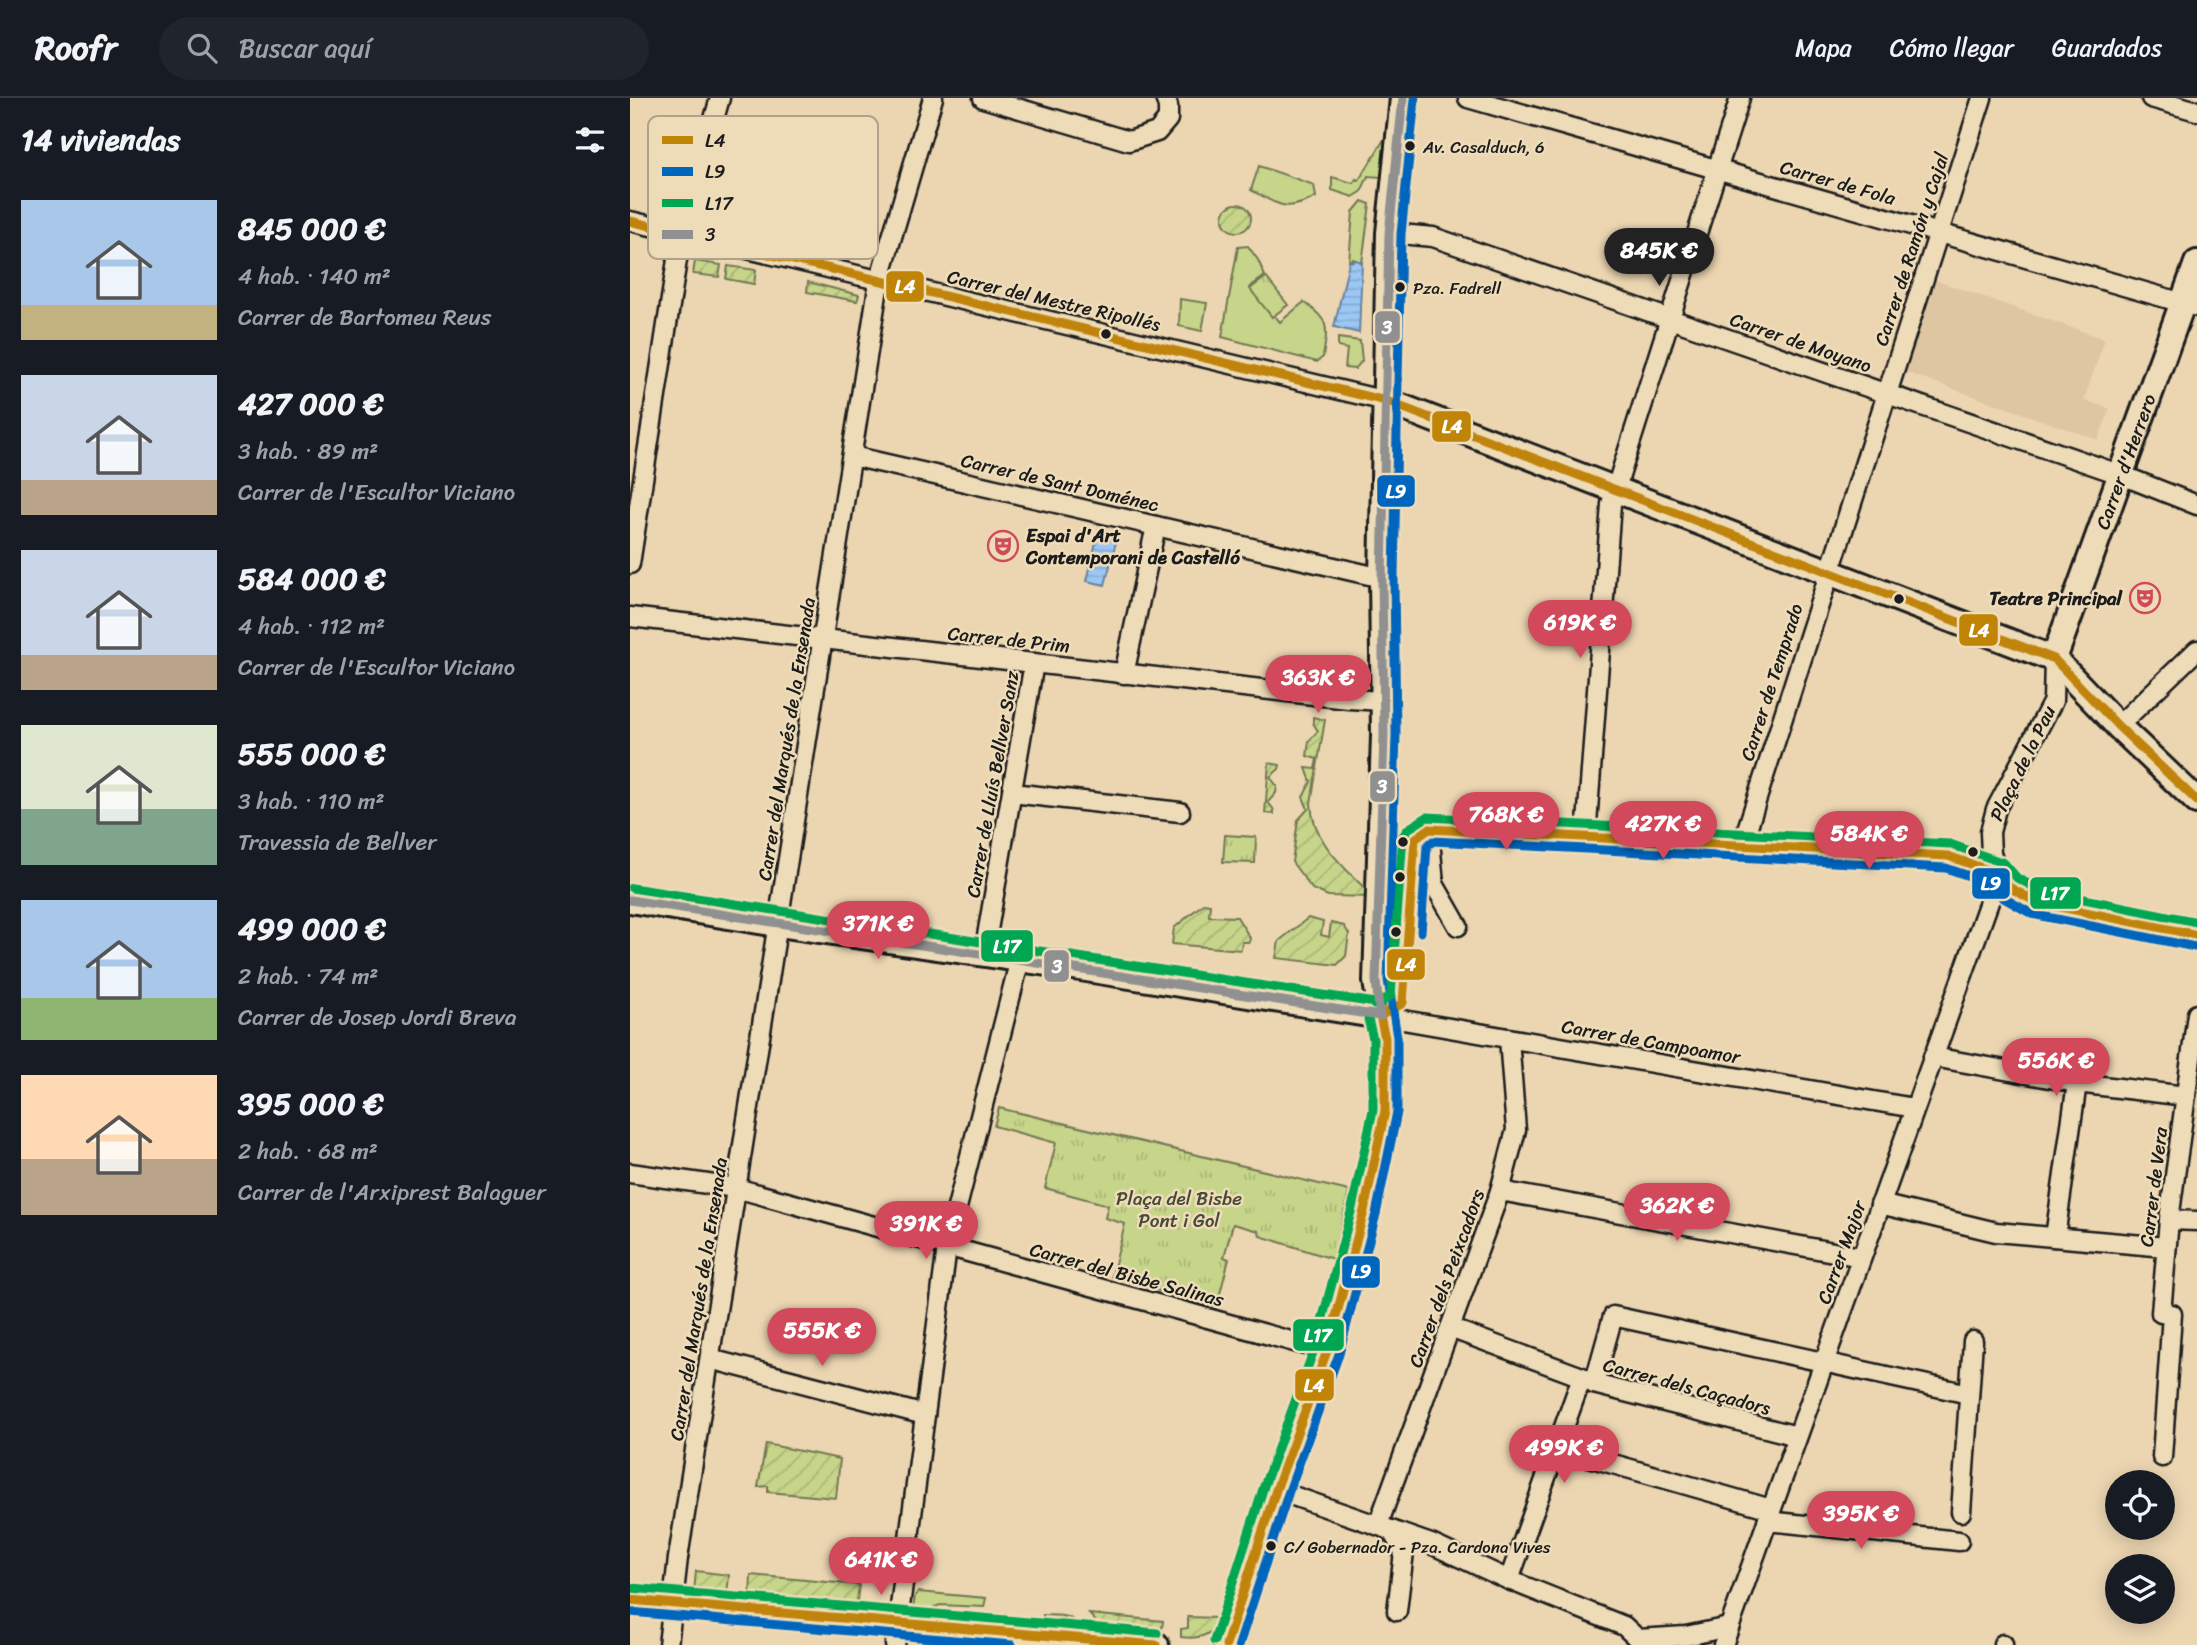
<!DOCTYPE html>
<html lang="es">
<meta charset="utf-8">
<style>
:root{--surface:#171b24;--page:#20242c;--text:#f1f3f6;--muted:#9ea1a6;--line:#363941;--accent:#d1495b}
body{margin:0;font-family:Sriracha,sans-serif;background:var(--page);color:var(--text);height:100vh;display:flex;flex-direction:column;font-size:26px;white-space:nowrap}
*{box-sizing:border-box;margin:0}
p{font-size:23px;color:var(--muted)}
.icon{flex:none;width:38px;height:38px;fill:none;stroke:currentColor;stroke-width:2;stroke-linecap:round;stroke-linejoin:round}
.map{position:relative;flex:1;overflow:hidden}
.drawer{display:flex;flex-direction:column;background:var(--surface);width:630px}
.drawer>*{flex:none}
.fabs{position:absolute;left:1475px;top:1372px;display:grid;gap:14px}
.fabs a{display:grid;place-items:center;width:70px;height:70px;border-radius:50%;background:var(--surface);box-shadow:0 4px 18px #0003;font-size:35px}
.price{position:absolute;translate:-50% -60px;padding:0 16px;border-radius:24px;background:var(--accent);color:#fff;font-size:23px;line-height:46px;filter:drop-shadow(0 2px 4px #0008)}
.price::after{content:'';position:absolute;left:50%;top:42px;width:21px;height:16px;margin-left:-10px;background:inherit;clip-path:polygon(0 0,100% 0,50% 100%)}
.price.current{background:#222;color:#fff}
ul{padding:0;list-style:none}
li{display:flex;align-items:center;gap:21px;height:175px;padding:0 21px}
li span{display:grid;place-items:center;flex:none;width:196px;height:140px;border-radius:0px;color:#555}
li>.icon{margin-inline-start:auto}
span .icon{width:84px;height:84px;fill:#fffc;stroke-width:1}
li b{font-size:30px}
h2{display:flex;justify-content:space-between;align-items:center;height:84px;padding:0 21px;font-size:30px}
header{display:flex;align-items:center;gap:42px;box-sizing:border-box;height:98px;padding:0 35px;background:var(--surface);border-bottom:2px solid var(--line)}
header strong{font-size:33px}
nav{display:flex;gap:38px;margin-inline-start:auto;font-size:24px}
.search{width:490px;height:63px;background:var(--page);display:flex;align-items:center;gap:18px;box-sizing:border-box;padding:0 24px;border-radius:38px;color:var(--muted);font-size:26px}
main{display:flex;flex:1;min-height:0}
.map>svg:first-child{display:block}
.built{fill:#dfc6a2}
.grass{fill:#c6d589;stroke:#717852;stroke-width:2}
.park{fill:url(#park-tufts);stroke:#717852;stroke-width:2}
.garden{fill:url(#garden-furrows);stroke:#717852;stroke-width:2}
.water{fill:url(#water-rules);stroke:#68839e;stroke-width:2}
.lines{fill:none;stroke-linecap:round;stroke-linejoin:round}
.street-casing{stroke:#1c1c1c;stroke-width:23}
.secondary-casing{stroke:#1c1c1c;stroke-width:30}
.street{stroke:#eedcb9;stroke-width:18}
.secondary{stroke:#eedcb9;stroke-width:24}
.bus-1-casing{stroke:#eedcb9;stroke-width:14}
.bus-2-casing{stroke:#eedcb9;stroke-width:14}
.bus-3-casing{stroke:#eedcb9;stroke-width:14}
.bus-4-casing{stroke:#eedcb9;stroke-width:14}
.bus-1{stroke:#c08407;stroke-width:9}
.bus-2{stroke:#0065bd;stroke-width:9}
.bus-3{stroke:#00a651;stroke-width:9}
.bus-4{stroke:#909090;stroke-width:9}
.bus-dot{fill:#1c1c1c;stroke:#eedcb9;stroke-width:2.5}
.labels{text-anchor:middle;stroke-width:5;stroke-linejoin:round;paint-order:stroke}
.bus-label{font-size:17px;fill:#1c1c1c;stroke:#eedcb9;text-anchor:start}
.street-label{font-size:19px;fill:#1c1c1c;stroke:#eedcb9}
.poi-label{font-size:19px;font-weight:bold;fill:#1c1c1c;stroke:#eedcb9;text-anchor:start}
.park-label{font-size:19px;fill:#464a37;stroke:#eedcb9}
.key{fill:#eedcb9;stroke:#afa28a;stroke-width:2}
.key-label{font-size:19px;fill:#1c1c1c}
.line-badge{stroke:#eedcb9;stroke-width:2.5}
.badge-label{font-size:19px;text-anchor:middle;font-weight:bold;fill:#fff}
</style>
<header>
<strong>Roofr</strong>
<div class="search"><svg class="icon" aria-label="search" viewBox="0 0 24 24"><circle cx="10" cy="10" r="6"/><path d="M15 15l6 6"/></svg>Buscar aquí</div>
<nav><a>Mapa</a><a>Cómo llegar</a><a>Guardados</a></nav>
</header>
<main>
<section class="drawer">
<h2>14 viviendas<svg class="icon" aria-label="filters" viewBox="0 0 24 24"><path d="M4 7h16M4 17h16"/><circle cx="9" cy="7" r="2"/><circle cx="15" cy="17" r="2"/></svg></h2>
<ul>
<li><span style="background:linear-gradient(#a9c7e8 75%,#c2b280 0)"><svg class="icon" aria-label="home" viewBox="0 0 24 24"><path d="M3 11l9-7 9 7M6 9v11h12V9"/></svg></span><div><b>845 000 €</b><p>4 hab. · 140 m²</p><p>Carrer de Bartomeu Reus</p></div></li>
<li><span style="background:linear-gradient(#c9d6e8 75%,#b9a48a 0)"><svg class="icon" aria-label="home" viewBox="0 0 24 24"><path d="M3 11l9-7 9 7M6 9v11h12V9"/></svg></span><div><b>427 000 €</b><p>3 hab. · 89 m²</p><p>Carrer de l'Escultor Viciano</p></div></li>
<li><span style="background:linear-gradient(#c9d6e8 75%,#b9a48a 0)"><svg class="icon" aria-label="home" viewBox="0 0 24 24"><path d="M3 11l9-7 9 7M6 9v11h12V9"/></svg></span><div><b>584 000 €</b><p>4 hab. · 112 m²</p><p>Carrer de l'Escultor Viciano</p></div></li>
<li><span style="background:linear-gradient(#dfe7d0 60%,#7fa58c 0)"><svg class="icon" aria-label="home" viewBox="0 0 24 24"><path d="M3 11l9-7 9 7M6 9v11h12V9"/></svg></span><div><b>555 000 €</b><p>3 hab. · 110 m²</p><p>Travessia de Bellver</p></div></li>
<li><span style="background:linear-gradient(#a9c7e8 70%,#8fb573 0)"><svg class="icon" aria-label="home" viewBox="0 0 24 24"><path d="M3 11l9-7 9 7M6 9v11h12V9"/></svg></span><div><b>499 000 €</b><p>2 hab. · 74 m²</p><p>Carrer de Josep Jordi Breva</p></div></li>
<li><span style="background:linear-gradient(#ffd9b3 60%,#b9a48a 0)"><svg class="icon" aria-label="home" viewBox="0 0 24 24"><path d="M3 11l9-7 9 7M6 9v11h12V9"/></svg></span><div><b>395 000 €</b><p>2 hab. · 68 m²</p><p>Carrer de l'Arxiprest Balaguer</p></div></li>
</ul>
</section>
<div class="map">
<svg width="1567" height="1547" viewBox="0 0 1567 1547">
<defs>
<pattern id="park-tufts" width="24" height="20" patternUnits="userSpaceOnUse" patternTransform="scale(1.75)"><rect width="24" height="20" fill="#c6d589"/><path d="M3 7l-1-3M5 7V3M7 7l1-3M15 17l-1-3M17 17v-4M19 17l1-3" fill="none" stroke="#aab676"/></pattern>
<pattern id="garden-furrows" width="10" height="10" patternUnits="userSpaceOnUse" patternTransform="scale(1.75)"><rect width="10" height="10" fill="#c6d589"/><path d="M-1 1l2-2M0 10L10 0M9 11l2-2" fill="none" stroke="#aab676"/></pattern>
<pattern id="water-rules" width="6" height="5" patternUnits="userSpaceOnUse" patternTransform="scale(1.75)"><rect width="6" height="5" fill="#9bc7f5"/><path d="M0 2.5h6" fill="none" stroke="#85aad1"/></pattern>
</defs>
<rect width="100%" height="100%" fill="#ecd6b2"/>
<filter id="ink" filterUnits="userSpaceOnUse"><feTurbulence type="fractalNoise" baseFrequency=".0143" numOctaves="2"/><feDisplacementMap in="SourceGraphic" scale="14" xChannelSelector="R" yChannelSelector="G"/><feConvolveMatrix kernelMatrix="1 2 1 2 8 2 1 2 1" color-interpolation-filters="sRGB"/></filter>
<g filter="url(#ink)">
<!-- built -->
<path class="built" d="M 1305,182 L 1475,241 L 1454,302 L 1480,311 L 1468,342 L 1272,273 Z"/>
<!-- grass -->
<g class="grass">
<path d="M 758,35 L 751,79 L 738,78 L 731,94 L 723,99 L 702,92 L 702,79 L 723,85 L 726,81 L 729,82 Z"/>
<path d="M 629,68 L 684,87 L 686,99 C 655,115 650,107 621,92 Z"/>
<path d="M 732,103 L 740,106 L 732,165 L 723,161 L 719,164 L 723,114 Z"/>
<path d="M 618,148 L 628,162 L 635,178 L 620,189 L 650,224 L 674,204 C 700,223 698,228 693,259 L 687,264 L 592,239 L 608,149 Z"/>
<path d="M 550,201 L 577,205 L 572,233 L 549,228 Z"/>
<path d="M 708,240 L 730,243 L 732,263 L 725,271 L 715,270 L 717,251 L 708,249 Z"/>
<path d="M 288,1494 L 356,1500 L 354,1509 L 310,1507 L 289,1516 L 283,1512 L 285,1498 Z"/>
</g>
<!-- park -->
<g class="park">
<path d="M 636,179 L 658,207 L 642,219 L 620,191 Z"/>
<path d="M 595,737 L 626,739 L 625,765 L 593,764 Z"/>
<path d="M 369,1010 L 719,1093 L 703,1161 L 630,1138 L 629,1133 L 603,1126 L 594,1159 L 599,1161 L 586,1211 L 482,1178 L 495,1126 L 475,1120 L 478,1107 L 415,1090 L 426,1045 L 364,1028 Z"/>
</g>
<!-- garden -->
<g class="garden">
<circle cx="607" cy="120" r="14"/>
<path d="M 65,163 L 91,167 L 89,179 L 63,176 Z"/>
<path d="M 98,168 L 126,172 L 124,186 L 96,181 Z"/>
<path d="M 178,184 L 229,197 L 227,203 L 177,194 Z"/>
<path d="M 683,619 L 695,622 L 681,705 C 682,745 718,772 743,799 L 698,798 L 682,791 L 662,764 L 668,722 L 678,711 L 673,699 L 681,684 L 676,670 L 685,671 L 687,661 L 677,658 L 679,643 L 688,633 L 683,625 Z"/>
<path d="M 639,665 L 650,667 L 649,671 L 640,679 L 647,688 L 646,695 L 638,704 L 644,712 L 644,716 L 635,715 Z"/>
<path d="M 574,805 L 580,806 L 579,818 L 607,819 L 620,840 L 619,844 L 612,844 L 611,852 L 542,846 L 544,830 Z"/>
<path d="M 678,820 L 693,824 L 691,837 L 699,839 L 701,825 L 714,828 L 719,836 L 716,858 L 707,867 L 646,860 L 649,843 Z"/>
<path d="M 136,1346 L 210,1361 L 206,1400 L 138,1394 L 138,1388 L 128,1389 Z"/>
<path d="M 66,1473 L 99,1477 L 97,1497 L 64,1494 Z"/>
<path d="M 121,1477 L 229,1487 L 226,1510 L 120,1501 Z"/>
<path d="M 459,1516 L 533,1523 L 532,1530 L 522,1530 L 521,1536 L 474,1532 Z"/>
<path d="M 413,1517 C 432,1518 440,1515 452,1531 L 414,1527 Z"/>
<path d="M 558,1519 L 588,1520 L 588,1527 C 577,1539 567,1541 551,1539 L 551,1531 L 558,1530 Z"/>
</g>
<!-- water -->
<g class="water">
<path d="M 727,162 L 732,165 L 729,235 L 704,229 L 719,164 Z"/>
<path d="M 469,431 L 488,436 L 475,487 L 457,483 Z"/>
</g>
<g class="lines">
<!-- street casing -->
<g class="street-casing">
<g id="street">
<path d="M 353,0 L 499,43 L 527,34 L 538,21 L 538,8 L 535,0"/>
<path d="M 838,0 L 1567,209"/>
<path d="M 1521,0 L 1567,13"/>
<path d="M 0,123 L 756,303"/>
<path d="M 759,135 L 803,139 L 1489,376 L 1567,407"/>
<path d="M 222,358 L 752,480"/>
<path d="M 0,466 L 51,136 L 90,0"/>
<path d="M 0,519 L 719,601 L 753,603"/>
<path d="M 1424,561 L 1423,603 L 1366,711 L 1360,734 L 1361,756 L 1369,776 L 1379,789 L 1406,804 L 1567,837"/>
<path d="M 494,576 L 526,428"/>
<path d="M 1488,628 L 1567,552"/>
<path d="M 382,695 L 550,714"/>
<path d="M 956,739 L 981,406 L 1110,0"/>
<path d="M 1112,747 L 1352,0"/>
<path d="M 828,828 L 804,786 L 799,731 L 1318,758 L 1369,776"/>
<path d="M 354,855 L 404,565"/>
<path d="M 750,918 L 1284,1010"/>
<path d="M 1303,959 L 1447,985 L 1556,998"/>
<path d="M 0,1075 L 106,1090 L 697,1253"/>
<path d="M 870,1093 L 1231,1159"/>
<path d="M 1250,1106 L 1366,1134 L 1536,1149"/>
<path d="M 1539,1122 L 1567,1123"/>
<path d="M 1425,1139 L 1447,985"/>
<path d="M 820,1230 L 952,1279 L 964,1286 L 1167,1338"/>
<path d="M 80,1261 L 295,1317"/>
<path d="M 964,1286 L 983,1218 L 1339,1296"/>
<path d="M 927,1350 L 1141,1411"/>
<path d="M 1532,1359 L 1542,1216 L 1531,1215 L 1539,1122 L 1567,916"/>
<path d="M 646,1392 L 801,1446 L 879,1482 L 994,1528 L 1008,1541 L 1056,1538 L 1099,1529"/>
<path d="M 1331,1414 L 1343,1243"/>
<path d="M 1137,1423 L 1329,1443"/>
<path d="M 748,1427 L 870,1093 L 886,1032 L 879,940"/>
<path d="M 761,1432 L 774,1454 L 767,1513"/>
<path d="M 879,1482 L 952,1279"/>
<path d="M 38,1547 L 48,1460 L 249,183 L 303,0"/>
<path d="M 265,1547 L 317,1149 L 390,861"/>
<path d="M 1093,1547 L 1369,776"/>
<path d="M 1373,1547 L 1373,1546"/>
</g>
</g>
<!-- secondary casing -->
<g class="secondary-casing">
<g id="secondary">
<path d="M 756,303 L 1424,561 L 1488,628 L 1567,703"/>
<path id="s1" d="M 1424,561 L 1567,165"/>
<path d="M 0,802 L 148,826 L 438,868 L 750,918"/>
<path d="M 0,1502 L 526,1547"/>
<path d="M 596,1547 L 646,1392 L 697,1253 L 734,1113 L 755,1013 L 755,940 L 746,883 L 754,637 L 752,480 L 759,135 L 773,0"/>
</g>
</g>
<!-- street -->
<use href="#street" class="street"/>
<!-- secondary -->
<use href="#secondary" class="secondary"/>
<!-- bus-1 casing -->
<g class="bus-1-casing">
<g id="bus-1">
<path d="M 0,123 L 756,303 L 1424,561 L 1488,628 L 1567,703"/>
<path d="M 0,1502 L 526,1547"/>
<path d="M 596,1547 L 646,1392 L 697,1253 L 734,1113 L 755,1013 L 755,940 L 750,918 L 773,905 L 785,741 L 799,731 L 1318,758 L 1369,776 L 1379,789 L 1406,804 L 1567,837"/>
</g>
</g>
<!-- bus-2 casing -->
<g class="bus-2-casing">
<g id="bus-2">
<path d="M 791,834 L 797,748 L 803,743 L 1316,770 L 1362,786 L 1372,799 L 1402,816 L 1565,849"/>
<path d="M 0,1514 L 382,1547"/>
<path d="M 609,1547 L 658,1396 L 709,1256 L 746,1116 L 767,1014 L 767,939 L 758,882 L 766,637 L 764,480 L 771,136 L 785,1"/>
</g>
</g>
<!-- bus-3 casing -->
<g class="bus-3-casing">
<g id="bus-3">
<path d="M 2,790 L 752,906"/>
<path d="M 744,907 L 761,898 L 773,738 L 778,731 L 797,719 L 1320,746 L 1374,765 L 1387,780 L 1410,792 L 1567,824"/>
<path d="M 1,1490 L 527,1535"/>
<path d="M 584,1543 L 634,1388 L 685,1249 L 722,1110 L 743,1012 L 743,941 L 738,921"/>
</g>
</g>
<!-- bus-4 casing -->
<g class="bus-4-casing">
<g id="bus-4">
<path d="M 0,802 L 750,918"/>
<path d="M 750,918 L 746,883 L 754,637 L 752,480 L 759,135 L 773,0"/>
</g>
</g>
<!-- bus-1 -->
<use href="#bus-1" class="bus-1"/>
<!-- bus-2 -->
<use href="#bus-2" class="bus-2"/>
<!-- bus-3 -->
<use href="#bus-3" class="bus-3"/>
<!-- bus-4 -->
<use href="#bus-4" class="bus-4"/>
</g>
</g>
<!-- icons -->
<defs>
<g id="theatre-ring" transform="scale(1.575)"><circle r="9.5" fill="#eedcb9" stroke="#d1495b" stroke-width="1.5"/><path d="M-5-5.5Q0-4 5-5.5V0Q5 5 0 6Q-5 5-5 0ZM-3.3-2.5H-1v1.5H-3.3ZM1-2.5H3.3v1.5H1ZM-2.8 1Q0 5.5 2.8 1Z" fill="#d1495b"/></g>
</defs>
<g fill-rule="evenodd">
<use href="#theatre-ring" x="373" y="448"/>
<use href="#theatre-ring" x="1515" y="500"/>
</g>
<!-- markers -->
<g class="bus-dot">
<circle cx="780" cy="48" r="6"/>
<circle cx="770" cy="189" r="6"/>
<circle cx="476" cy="236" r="6"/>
<circle cx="1269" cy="501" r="6"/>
<circle cx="773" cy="744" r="6"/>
<circle cx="1343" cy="754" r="6"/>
<circle cx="770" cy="779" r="6"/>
<circle cx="766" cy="834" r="6"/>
<circle cx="641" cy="1448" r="6"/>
</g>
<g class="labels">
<!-- bus labels -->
<g class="bus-label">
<text x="793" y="55">Av. Casalduch, 6</text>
<text x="783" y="196">Pza. Fadrell</text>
<text x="654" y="1455">C/ Gobernador - Pza. Cardona Vives</text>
</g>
<!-- street labels -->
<g class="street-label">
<text transform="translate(1208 84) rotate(16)" y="7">Carrer de Fola</text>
<text transform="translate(1281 151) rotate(-72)" y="7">Carrer de Ramón y Cajal</text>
<text transform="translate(424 202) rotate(13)" y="7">Carrer del Mestre Ripollés</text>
<text transform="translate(1171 244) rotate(19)" y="7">Carrer de Moyano</text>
<text dy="7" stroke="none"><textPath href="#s1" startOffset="210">Carrer d'Herrero</textPath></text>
<text transform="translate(430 384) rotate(13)" y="7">Carrer de Sant Doménec</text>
<text transform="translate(379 541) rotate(6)" y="7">Carrer de Prim</text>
<text transform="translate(1141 584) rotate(-72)" y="7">Carrer de Temprado</text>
<text transform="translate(156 641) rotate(-81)" y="7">Carrer del Marqués de la Ensenada</text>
<text transform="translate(1392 665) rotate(-64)" y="7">Plaça de la Pau</text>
<text transform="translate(362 686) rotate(-80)" y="7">Carrer de Lluís Bellver Sanz</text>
<text transform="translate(1021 943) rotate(10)" y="7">Carrer de Campoamor</text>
<text transform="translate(1523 1089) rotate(-83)" y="7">Carrer de Vera</text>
<text transform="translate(1211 1154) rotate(-70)" y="7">Carrer Major</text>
<text transform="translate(497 1176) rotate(15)" y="7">Carrer del Bisbe Salinas</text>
<text transform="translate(816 1180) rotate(-70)" y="7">Carrer dels Peixcadors</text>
<text transform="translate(68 1201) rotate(-81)" y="7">Carrer del Marqués de la Ensenada</text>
<text transform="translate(1057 1288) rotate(15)" y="7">Carrer dels Caçadors</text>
</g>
<!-- poi labels -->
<g class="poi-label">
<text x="396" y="444">Espai d'Art<tspan x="396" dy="22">Contemporani de Castelló</tspan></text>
<text x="1492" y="507" text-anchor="end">Teatre Principal</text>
</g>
<!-- park labels -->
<g class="park-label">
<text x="549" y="1107">Plaça del Bisbe<tspan x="549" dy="22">Pont i Gol</tspan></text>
</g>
</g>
<!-- legend -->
<rect x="18" y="18" width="230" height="143" rx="10" class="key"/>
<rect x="32" y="38" width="31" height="8" fill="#c08407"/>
<rect x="32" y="69" width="31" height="9" fill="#0065bd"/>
<rect x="32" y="101" width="31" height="8" fill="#00a651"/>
<rect x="32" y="132" width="31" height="9" fill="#909090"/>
<g class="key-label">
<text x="75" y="49">L4</text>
<text x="75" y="80">L9</text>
<text x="75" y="112">L17</text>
<text x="75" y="143">3</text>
</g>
<g class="line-badge">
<rect x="255" y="172" width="40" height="33" rx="7" fill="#c08407"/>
<rect x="744" y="212" width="27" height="34" rx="7" fill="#909090"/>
<rect x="801" y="312" width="41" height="33" rx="7" fill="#c08407"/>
<rect x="746" y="376" width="40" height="34" rx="7" fill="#0065bd"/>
<rect x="1328" y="515" width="41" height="34" rx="7" fill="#c08407"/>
<rect x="739" y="672" width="27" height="33" rx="7" fill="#909090"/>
<rect x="1341" y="769" width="40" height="33" rx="7" fill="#0065bd"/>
<rect x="1399" y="778" width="53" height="34" rx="7" fill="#00a651"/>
<rect x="350" y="831" width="54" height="34" rx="7" fill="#00a651"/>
<rect x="756" y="850" width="40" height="33" rx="7" fill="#c08407"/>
<rect x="413" y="851" width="27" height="34" rx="7" fill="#909090"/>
<rect x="711" y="1157" width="40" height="34" rx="7" fill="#0065bd"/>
<rect x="662" y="1220" width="53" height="34" rx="7" fill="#00a651"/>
<rect x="664" y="1270" width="41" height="34" rx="7" fill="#c08407"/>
</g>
<g class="badge-label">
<text x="275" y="195">L4</text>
<text x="757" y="236">3</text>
<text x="822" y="335">L4</text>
<text x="766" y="400">L9</text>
<text x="1349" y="539">L4</text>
<text x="752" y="695">3</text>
<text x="1361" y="792">L9</text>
<text x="1425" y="802">L17</text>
<text x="377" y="855">L17</text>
<text x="776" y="873">L4</text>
<text x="427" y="875">3</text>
<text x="731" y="1180">L9</text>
<text x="688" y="1244">L17</text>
<text x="684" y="1294">L4</text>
</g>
</svg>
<div class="fabs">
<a><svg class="icon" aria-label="locate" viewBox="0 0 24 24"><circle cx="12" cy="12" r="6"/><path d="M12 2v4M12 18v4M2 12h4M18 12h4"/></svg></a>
<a><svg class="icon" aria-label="layers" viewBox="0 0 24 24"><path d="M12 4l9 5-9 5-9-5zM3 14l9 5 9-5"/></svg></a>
</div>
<b class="price current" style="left:1029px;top:190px">845K €</b>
<b class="price" style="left:950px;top:562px">619K €</b>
<b class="price" style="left:688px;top:617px">363K €</b>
<b class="price" style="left:876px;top:754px">768K €</b>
<b class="price" style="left:1033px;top:763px">427K €</b>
<b class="price" style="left:1239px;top:773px">584K €</b>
<b class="price" style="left:248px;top:863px">371K €</b>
<b class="price" style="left:1426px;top:1000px">556K €</b>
<b class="price" style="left:1047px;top:1145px">362K €</b>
<b class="price" style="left:296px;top:1163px">391K €</b>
<b class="price" style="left:192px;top:1270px">555K €</b>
<b class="price" style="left:934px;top:1387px">499K €</b>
<b class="price" style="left:1231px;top:1453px">395K €</b>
<b class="price" style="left:251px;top:1499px">641K €</b>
</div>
</main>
